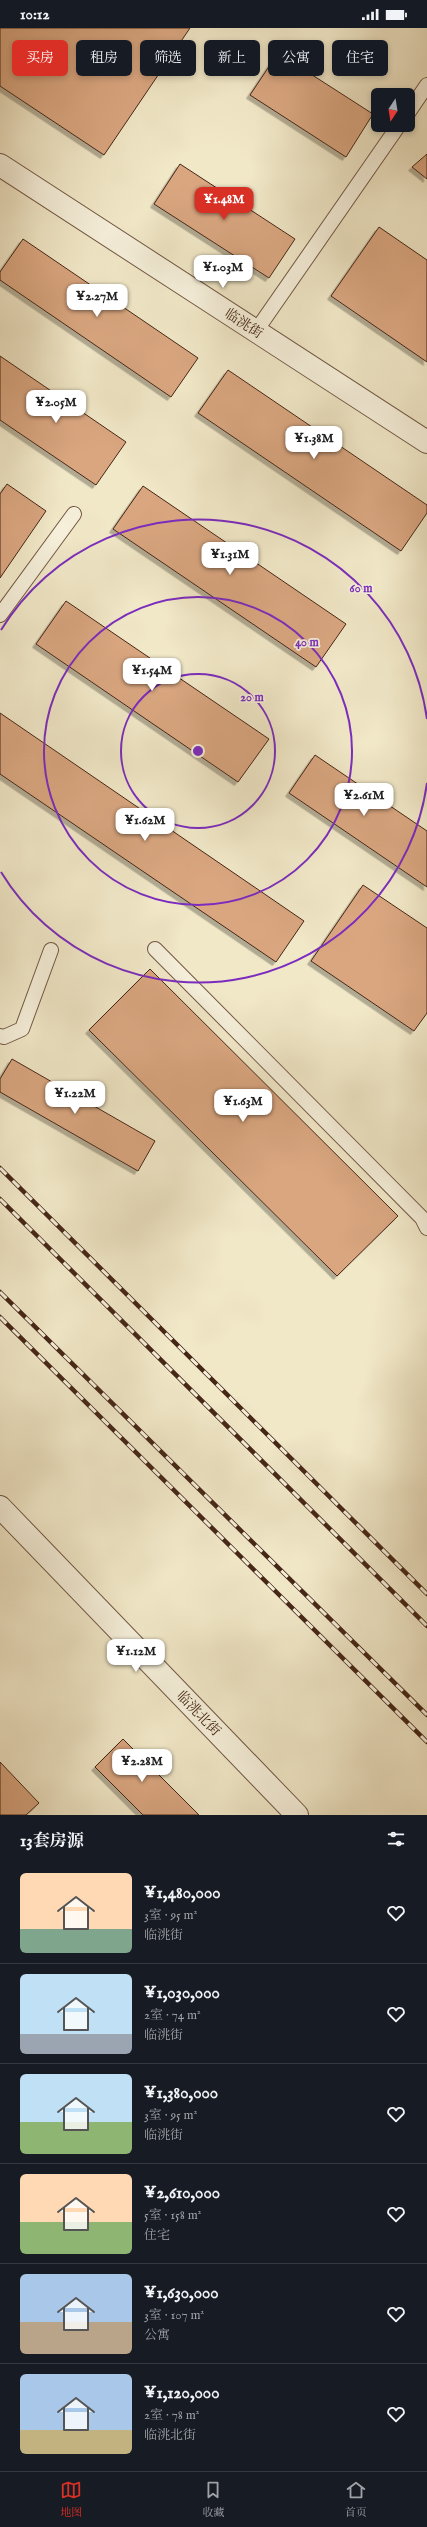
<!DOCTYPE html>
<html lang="zh">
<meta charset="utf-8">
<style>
:root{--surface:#171b24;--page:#242831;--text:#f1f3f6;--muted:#9ea1a6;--line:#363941;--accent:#d93025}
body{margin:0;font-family:"IM FELL English","Noto Serif SC",serif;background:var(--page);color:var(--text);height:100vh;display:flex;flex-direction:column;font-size:15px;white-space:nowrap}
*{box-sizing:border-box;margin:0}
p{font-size:13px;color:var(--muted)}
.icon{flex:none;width:22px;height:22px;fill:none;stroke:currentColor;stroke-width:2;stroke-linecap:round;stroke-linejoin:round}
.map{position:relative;height:1787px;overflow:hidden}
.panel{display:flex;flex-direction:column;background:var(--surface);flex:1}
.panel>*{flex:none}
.banner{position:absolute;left:12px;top:12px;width:403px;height:36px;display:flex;gap:8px}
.needle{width:26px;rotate:192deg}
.buttons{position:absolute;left:371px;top:60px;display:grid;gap:8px}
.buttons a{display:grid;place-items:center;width:44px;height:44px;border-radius:6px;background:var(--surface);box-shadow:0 2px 6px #0003;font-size:20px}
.price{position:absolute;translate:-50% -34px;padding:0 9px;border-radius:8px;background:#fff;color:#222;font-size:13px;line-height:26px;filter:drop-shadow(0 1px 2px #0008)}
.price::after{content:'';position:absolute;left:50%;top:24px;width:12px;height:9px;margin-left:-6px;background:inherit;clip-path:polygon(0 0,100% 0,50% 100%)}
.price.on{background:var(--accent);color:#fff}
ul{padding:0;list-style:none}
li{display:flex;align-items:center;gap:12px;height:100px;padding:0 20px}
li+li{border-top:1px solid var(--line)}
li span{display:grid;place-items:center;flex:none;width:112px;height:80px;border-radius:6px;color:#555}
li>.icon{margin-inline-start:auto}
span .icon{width:48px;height:48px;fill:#fffc;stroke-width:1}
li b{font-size:17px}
h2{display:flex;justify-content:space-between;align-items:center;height:48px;padding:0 20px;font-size:17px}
.chip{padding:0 14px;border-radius:6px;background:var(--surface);box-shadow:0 2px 6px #0003;font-size:14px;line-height:36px}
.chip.on{background:var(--accent);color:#fff}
.status{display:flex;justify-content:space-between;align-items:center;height:28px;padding:0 20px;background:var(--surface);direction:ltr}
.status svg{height:11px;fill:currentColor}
.dock{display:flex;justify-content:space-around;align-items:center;height:56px;border-top:1px solid var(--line);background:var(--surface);font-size:11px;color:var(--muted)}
.dock a{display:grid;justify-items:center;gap:2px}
.dock .on{color:var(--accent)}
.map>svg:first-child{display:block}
.building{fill:#d9a680;stroke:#462717;filter:url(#shadow)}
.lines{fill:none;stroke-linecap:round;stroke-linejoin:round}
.service-casing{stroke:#715743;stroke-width:16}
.minor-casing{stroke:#715743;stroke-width:24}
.tertiary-casing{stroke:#715743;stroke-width:24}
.service{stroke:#f6f0db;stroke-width:14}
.minor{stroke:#f6f0db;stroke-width:22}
.tertiary{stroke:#f6f0db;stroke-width:22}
.rail-casing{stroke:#462717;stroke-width:4.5}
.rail{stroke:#f6f0db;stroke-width:3;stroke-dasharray:9;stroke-linecap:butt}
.ring{fill:none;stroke:#7b2cbf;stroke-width:2}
.labels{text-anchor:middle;stroke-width:3.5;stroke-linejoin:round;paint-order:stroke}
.street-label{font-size:14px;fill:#462717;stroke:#f6f0db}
.centre{fill:#7b2cbf;stroke:#f6f0db;stroke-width:2}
.ring-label{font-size:12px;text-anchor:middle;font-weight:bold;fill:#7b2cbf;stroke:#f6f0db;stroke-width:3.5;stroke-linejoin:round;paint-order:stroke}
</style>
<div class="status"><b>10:12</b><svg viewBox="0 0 49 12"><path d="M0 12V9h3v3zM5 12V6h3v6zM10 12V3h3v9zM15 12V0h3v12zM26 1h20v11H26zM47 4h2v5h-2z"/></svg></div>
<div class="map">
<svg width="427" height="1787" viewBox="0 0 427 1787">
<defs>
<filter id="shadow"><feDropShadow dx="-3.5" dy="3.5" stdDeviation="0" flood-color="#0004"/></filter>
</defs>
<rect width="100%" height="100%" fill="#f1e8c8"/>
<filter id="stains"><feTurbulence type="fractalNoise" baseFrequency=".005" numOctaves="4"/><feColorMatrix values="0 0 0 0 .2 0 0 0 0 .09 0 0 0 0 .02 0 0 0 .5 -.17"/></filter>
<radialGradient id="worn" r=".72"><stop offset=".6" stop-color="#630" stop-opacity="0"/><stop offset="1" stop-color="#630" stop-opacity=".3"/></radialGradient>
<!-- building -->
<g class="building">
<path d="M 0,0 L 190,0 L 104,127 L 0,58 Z"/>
<path d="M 278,25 L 373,86 L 346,129 L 250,67 Z"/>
<path d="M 427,126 L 427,151 L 412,139 Z"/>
<path d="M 180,136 L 295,211 L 269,250 L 154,176 Z"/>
<path d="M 379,199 L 427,232 L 427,334 L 331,268 Z"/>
<path d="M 23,211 L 198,330 L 171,369 L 0,252 L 0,244 Z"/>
<path d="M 0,328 L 126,414 L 96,457 L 0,392 Z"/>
<path d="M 228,342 L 427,477 L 427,485 L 401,523 L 198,385 Z"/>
<path d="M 7,456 L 46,483 L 0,550 L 0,466 Z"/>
<path d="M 143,458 L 346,596 L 316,639 L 113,501 Z"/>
<path d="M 66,573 L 269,711 L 238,754 L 36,616 Z"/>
<path d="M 0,685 L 304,893 L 276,934 L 0,746 Z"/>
<path d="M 315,727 L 427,803 L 427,859 L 289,765 Z"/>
<path d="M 363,857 L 427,900 L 427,985 L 414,1003 L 311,933 Z"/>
<path d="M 150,941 L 398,1188 L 337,1248 L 89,1002 Z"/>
<path d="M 12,1031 L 155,1113 L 138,1143 L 0,1064 L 0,1051 Z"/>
<path d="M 123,1711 L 199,1787 L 143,1787 L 95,1739 Z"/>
<path d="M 0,1734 L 39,1775 L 26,1787 L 0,1787 Z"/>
</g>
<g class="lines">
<!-- service casing -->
<g class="service-casing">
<g id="service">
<path d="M 408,85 L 427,57"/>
<path d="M 256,303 L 399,97"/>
<path d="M 0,587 L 74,486"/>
<path d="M 155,921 L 422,1190 L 427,1200"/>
<path d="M 0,1008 L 4,1009 L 22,1001 L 51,922"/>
</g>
</g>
<!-- minor casing -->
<g class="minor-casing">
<path id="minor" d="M 0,1479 L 297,1787"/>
</g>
<!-- tertiary casing -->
<g class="tertiary-casing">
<path id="tertiary" d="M 0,137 L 427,414"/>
</g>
<!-- service -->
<use href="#service" class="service"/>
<!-- minor -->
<use href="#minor" class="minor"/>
<!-- tertiary -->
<use href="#tertiary" class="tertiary"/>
<!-- rail casing -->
<g class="rail-casing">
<g id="rail">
<path d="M 0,1140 L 427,1566"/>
<path d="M 0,1171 L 427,1598"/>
<path d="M 0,1264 L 427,1687"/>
<path d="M 0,1289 L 427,1714"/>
</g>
</g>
<!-- rail -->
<use href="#rail" class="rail"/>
</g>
<!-- distance rings -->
<g class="ring">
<circle cx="198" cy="723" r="77"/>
<circle cx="198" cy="723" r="154"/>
<path d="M427 755A231 231 0 0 1 1 844M1 602A231 231 0 0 1 427 691"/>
</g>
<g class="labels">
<!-- street labels -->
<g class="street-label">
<text transform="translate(244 295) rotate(33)" y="5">临洮街</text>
<text transform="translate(199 1685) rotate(46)" y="5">临洮北街</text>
</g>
</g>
<circle cx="198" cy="723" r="6" class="centre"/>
<g class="ring-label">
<text x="361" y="564">60 m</text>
<text x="307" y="618">40 m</text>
<text x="252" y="673">20 m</text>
</g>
<rect width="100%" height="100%" filter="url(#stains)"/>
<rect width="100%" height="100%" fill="url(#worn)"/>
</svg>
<div class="buttons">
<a><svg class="needle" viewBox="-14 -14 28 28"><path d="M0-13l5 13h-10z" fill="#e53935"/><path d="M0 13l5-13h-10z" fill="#9ea1a6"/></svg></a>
</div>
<b class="price on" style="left:224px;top:193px">¥1.48M</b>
<b class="price" style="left:223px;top:261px">¥1.03M</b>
<b class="price" style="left:97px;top:290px">¥2.27M</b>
<b class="price" style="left:56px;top:396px">¥2.05M</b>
<b class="price" style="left:314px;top:432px">¥1.38M</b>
<b class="price" style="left:230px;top:548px">¥1.31M</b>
<b class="price" style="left:152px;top:664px">¥1.54M</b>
<b class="price" style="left:364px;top:789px">¥2.61M</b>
<b class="price" style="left:145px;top:814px">¥1.62M</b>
<b class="price" style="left:75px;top:1087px">¥1.22M</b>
<b class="price" style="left:243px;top:1095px">¥1.63M</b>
<b class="price" style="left:136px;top:1645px">¥1.12M</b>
<b class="price" style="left:142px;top:1755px">¥2.28M</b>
<div class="banner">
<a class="chip on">买房</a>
<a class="chip">租房</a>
<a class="chip">筛选</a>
<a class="chip">新上</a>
<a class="chip">公寓</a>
<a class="chip">住宅</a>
</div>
</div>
<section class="panel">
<h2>13套房源<svg class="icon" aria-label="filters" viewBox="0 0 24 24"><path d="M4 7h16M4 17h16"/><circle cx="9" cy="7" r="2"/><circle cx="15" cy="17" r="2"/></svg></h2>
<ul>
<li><span style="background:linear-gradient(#ffd9b3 70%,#7fa58c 0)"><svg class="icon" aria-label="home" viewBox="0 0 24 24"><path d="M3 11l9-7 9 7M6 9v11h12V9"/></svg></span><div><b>¥1,480,000</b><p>3室 · 95 m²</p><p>临洮街</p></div><svg class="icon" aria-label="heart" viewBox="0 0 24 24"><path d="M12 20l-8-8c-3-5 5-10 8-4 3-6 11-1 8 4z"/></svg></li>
<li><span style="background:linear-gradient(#bfe0f5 75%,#9aa5b1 0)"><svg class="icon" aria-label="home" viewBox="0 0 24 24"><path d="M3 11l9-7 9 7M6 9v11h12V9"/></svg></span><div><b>¥1,030,000</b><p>2室 · 74 m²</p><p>临洮街</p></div><svg class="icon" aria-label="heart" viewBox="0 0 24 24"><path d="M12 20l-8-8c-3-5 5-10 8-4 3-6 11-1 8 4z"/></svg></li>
<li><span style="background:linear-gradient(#bfe0f5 60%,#8fb573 0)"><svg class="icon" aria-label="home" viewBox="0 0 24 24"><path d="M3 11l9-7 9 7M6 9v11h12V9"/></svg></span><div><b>¥1,380,000</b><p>3室 · 95 m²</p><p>临洮街</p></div><svg class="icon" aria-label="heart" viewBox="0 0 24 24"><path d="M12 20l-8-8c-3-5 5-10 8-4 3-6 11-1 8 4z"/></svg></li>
<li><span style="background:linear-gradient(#ffd9b3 60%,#8fb573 0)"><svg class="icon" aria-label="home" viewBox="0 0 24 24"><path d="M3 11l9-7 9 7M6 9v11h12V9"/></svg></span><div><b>¥2,610,000</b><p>5室 · 158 m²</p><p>住宅</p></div><svg class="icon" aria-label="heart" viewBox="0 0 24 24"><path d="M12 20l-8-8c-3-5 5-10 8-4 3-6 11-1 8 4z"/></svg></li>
<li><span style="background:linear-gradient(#a9c7e8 60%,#b9a48a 0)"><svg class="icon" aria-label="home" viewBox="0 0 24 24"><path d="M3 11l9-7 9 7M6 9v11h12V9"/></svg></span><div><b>¥1,630,000</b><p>3室 · 107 m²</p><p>公寓</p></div><svg class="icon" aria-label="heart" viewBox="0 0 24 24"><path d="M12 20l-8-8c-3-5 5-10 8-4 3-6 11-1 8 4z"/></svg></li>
<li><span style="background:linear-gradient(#a9c7e8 70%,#c2b280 0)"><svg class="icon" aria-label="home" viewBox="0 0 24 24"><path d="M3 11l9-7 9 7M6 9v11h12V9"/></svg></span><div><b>¥1,120,000</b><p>2室 · 78 m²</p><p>临洮北街</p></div><svg class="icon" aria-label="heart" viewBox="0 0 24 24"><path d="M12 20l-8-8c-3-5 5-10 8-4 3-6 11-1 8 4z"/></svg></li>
</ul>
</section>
<nav class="dock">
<a class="on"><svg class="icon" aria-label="map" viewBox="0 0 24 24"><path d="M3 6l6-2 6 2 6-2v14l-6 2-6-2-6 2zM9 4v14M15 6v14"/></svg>地图</a>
<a><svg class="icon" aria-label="saved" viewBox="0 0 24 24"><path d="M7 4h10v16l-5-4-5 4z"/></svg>收藏</a>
<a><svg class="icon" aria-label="home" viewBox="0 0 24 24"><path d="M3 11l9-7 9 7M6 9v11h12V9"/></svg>首页</a>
</nav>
